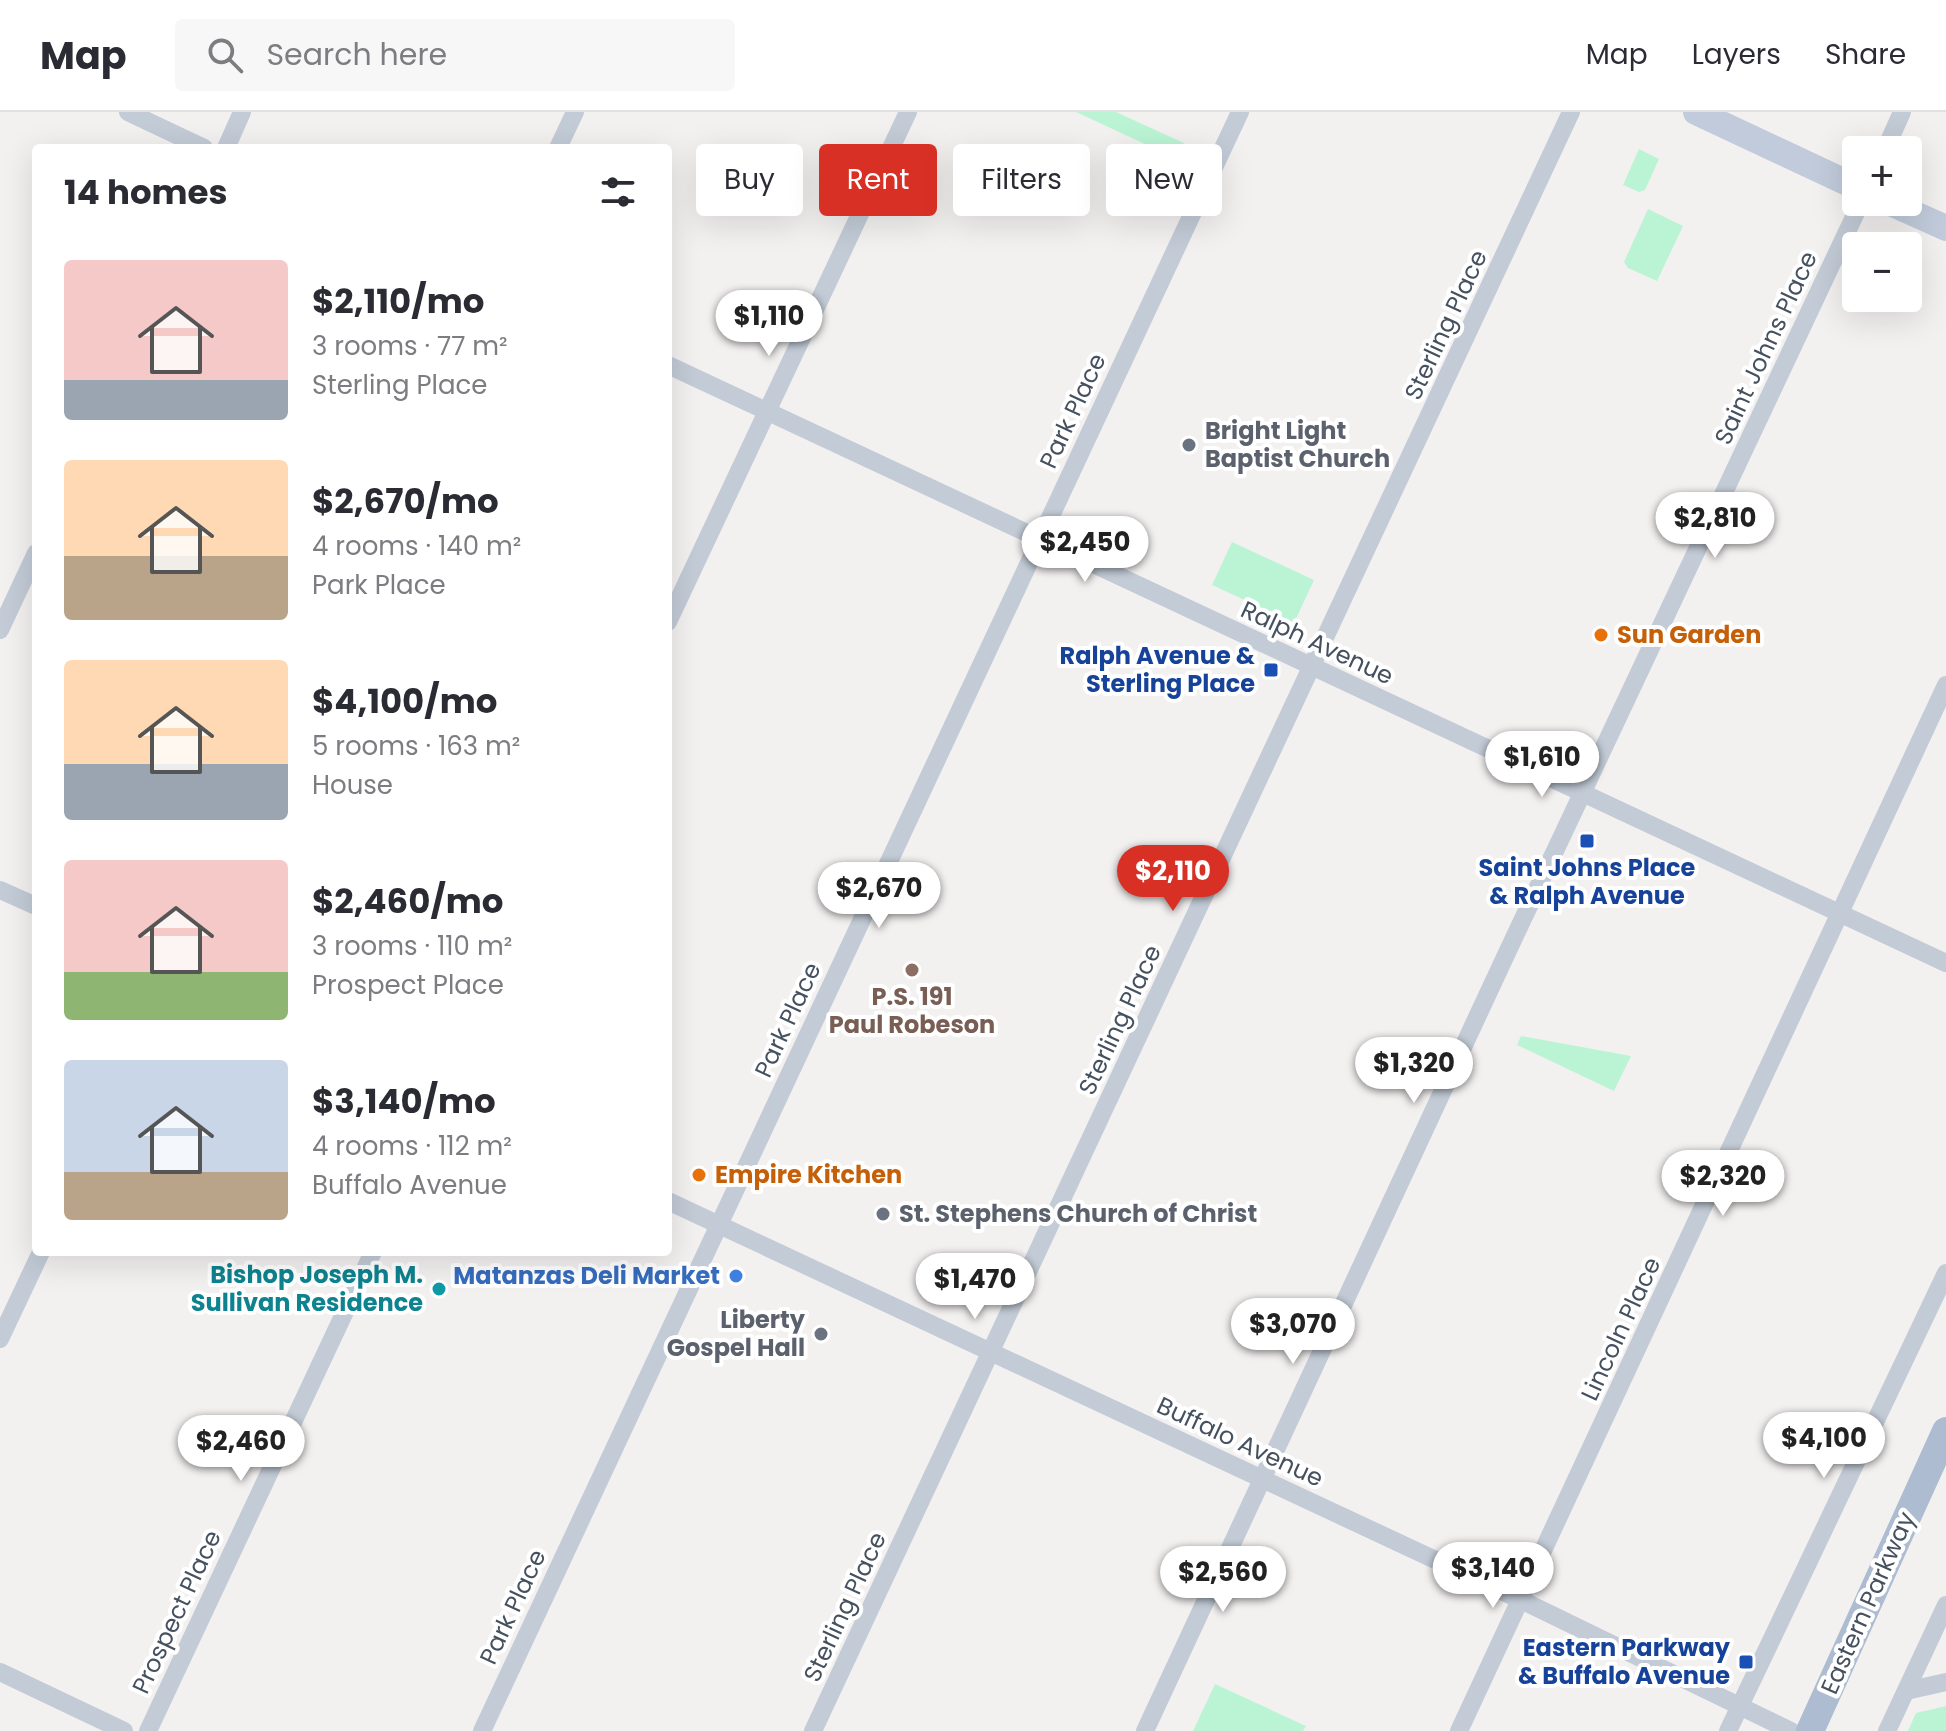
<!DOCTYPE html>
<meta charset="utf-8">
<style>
:root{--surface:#fff;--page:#f7f7f7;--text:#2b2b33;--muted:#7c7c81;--line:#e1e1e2;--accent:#d93025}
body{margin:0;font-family:Poppins,sans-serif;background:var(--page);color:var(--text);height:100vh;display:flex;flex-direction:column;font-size:30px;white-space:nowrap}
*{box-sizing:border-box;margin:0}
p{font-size:26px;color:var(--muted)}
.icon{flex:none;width:44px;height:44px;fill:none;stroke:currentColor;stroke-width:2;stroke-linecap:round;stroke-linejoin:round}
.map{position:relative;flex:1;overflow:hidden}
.drawer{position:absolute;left:32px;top:32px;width:640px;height:1112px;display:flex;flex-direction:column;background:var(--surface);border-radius:8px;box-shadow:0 8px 32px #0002}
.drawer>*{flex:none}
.hud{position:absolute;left:696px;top:32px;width:760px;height:72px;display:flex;gap:16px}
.controls{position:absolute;left:1842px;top:24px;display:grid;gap:16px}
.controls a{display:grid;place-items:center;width:80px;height:80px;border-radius:8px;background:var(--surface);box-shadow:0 8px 32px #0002;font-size:40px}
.price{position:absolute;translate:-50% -68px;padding:0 18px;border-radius:28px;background:#fff;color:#222;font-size:26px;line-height:52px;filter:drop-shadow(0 2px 4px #0008)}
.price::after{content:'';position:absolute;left:50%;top:48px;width:24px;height:18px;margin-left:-12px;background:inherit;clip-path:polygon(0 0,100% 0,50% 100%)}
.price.on{background:var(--accent);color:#fff}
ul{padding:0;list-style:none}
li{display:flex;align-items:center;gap:24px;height:200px;padding:0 32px}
li span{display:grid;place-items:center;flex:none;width:224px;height:160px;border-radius:8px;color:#555}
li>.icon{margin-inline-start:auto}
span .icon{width:96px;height:96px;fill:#fffc;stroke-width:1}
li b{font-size:34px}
h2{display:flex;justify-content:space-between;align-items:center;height:96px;padding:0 32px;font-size:34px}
.pill{padding:0 28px;border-radius:8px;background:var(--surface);box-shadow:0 8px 32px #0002;font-size:28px;line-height:72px}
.pill.on{background:var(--accent);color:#fff}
header{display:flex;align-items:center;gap:48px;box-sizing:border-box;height:112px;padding:0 40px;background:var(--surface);border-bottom:2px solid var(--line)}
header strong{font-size:38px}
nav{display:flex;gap:44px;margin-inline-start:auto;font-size:28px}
.search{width:560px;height:72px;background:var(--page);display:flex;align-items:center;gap:20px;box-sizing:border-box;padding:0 28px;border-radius:8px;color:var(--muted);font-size:30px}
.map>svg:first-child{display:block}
.green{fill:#bbf4d5}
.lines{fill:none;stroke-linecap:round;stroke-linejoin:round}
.street{stroke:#c2cbd6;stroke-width:18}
.secondary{stroke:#c1cbdb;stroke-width:26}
.primary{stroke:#adbcd1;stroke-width:28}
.worship-dot{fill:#6b7280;stroke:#fff;stroke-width:3}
.food-dot{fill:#e8710a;stroke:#fff;stroke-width:3}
.transit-dot{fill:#1a4fb4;stroke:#fff;stroke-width:3}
.education-dot{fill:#8d6e63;stroke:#fff;stroke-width:3}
.shop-dot{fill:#3f7fe0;stroke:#fff;stroke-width:3}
.culture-dot{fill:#0f9aa8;stroke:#fff;stroke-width:3}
.labels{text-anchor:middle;stroke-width:8;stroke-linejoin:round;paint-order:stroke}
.street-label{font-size:24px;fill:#465160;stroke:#fff}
.worship-label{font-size:24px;font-weight:bold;fill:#5b616d;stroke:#fff;text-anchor:start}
.food-label{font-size:24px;font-weight:bold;fill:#c56008;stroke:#fff;text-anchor:start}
.transit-label{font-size:24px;font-weight:bold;fill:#164399;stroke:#fff;text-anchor:end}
.education-label{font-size:24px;font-weight:bold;fill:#785e54;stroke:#fff}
.culture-label{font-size:24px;font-weight:bold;fill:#0d838f;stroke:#fff;text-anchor:end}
.shop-label{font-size:24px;font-weight:bold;fill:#366cbe;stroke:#fff;text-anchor:end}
</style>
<header>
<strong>Map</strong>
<div class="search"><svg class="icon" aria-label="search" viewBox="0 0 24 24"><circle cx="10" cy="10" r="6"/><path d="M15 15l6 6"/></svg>Search here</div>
<nav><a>Map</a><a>Layers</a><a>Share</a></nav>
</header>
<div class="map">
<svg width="1946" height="1619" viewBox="0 0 1946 1619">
<rect width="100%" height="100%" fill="#f3f0f0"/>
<!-- green -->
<g class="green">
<path d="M 1076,0 L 1116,0 L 1184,31 L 1177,47 Z"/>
<path d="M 1639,37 L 1659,47 L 1645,78 L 1639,80 L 1623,73 Z"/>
<path d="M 1648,97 L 1683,114 L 1657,169 L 1628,156 L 1624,150 Z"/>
<path d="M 1232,430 L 1314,468 L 1294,511 L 1212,473 Z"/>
<path d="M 1521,924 L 1631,944 L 1614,979 L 1517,933 Z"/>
<path d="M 1215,1572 L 1306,1614 L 1303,1619 L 1193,1619 Z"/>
<path d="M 1946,1594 L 1946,1619 L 1908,1619 L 1916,1601 Z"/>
</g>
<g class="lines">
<!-- street -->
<g class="street">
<path d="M 128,0 L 204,36"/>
<path d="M 226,36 L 242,0"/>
<path d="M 558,36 L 575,0"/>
<path d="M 1885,38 L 1902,0"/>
<path d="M 668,253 L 1946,851"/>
<path d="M 668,510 L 908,0"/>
<path d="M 0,518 L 36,441"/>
<path d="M 0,778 L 36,794"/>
<path d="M 668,1089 L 1521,1488 L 1791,1619"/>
<path d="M 0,1227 L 41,1140"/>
<path d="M 0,1560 L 124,1619"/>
<path d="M 1906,1579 L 1946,1570"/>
<path d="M 148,1619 L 373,1140"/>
<path d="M 482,1619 L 1240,0"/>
<path d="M 813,1619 L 1571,0"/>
<path d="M 1145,1619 L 1505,845 L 1861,90"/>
<path d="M 1459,1619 L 1946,573"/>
<path d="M 1728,1619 L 1946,1161"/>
<path d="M 1887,1619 L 1946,1493"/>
</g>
<!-- secondary -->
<g class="secondary">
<path d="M 1696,0 L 1856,75"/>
<path d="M 1888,90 L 1946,116"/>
</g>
<!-- primary -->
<path class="primary" d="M 1810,1619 L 1946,1319"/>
</g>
<!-- markers -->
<g class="worship-dot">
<circle cx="1189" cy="333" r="8"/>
<circle cx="883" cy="1102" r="8"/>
<circle cx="821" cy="1222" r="8"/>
</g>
<g class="food-dot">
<circle cx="1601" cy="523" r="8"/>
<circle cx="699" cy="1063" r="8"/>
</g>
<g class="transit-dot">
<rect x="1263" y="550" width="16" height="16" rx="4"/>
<rect x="1579" y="721" width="16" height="16" rx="4"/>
<rect x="1738" y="1542" width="16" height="16" rx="4"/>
</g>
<circle class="education-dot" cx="912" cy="858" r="8"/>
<circle class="shop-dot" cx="736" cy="1164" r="8"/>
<circle class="culture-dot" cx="439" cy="1177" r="8"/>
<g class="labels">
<!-- street labels -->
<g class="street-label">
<text transform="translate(1446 213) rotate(-65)" y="8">Sterling Place</text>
<text transform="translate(1766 236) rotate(-65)" y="8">Saint Johns Place</text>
<text transform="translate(1073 299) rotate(-65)" y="8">Park Place</text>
<text transform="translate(1317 531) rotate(25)" y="8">Ralph Avenue</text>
<text transform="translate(788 908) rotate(-65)" y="8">Park Place</text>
<text transform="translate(1120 908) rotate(-65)" y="8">Sterling Place</text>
<text transform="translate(1621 1217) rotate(-65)" y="8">Lincoln Place</text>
<text transform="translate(1240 1330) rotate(25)" y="8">Buffalo Avenue</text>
<text transform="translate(1868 1491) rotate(-66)" y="8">Eastern Parkway</text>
<text transform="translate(513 1495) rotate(-65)" y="8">Park Place</text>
<text transform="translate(845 1495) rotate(-65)" y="8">Sterling Place</text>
<text transform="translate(177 1500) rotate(-65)" y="8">Prospect Place</text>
</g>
<!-- worship labels -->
<g class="worship-label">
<text x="1205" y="327">Bright Light<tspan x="1205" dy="28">Baptist Church</tspan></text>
<text x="899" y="1110">St. Stephens Church of Christ</text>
<text x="805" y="1216" text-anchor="end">Liberty<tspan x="805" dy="28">Gospel Hall</tspan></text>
</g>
<!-- food labels -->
<g class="food-label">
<text x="1617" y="531">Sun Garden</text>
<text x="715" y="1071">Empire Kitchen</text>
</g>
<!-- transit labels -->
<g class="transit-label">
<text x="1255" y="552">Ralph Avenue &amp;<tspan x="1255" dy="28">Sterling Place</tspan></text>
<text x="1587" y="764" text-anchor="middle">Saint Johns Place<tspan x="1587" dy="28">&amp; Ralph Avenue</tspan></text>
<text x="1730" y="1544">Eastern Parkway<tspan x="1730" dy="28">&amp; Buffalo Avenue</tspan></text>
</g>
<!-- education labels -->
<g class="education-label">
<text x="912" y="893">P.S. 191<tspan x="912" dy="28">Paul Robeson</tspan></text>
</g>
<!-- culture labels -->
<g class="culture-label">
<text x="423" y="1171">Bishop Joseph M.<tspan x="423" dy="28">Sullivan Residence</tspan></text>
</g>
<!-- shop labels -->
<g class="shop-label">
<text x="720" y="1172">Matanzas Deli Market</text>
</g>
</g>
</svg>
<div class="controls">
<a>+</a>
<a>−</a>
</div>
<b class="price" style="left:769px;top:246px">$1,110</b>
<b class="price" style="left:1715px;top:448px">$2,810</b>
<b class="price" style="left:1085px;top:472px">$2,450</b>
<b class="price" style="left:1542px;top:687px">$1,610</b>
<b class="price on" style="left:1173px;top:801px">$2,110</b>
<b class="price" style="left:879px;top:818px">$2,670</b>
<b class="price" style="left:1414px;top:993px">$1,320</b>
<b class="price" style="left:1723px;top:1106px">$2,320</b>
<b class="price" style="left:975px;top:1209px">$1,470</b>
<b class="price" style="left:1293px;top:1254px">$3,070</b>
<b class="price" style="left:1824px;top:1368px">$4,100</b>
<b class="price" style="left:241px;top:1371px">$2,460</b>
<b class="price" style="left:1493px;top:1498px">$3,140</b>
<b class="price" style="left:1223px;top:1502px">$2,560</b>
<div class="hud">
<a class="pill">Buy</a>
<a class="pill on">Rent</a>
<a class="pill">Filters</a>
<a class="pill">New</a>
</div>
<section class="drawer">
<h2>14 homes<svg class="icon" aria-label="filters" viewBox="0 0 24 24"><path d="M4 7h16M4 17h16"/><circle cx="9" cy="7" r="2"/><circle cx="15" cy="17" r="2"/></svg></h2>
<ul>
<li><span style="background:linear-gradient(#f6c9c9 75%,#9aa5b1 0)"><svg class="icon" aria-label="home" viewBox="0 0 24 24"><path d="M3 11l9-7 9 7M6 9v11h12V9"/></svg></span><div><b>$2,110/mo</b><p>3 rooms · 77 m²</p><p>Sterling Place</p></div></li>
<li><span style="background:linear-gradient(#ffd9b3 60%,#b9a48a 0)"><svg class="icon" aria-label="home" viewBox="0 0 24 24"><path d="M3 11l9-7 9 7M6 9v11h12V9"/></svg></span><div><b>$2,670/mo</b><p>4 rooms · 140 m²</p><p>Park Place</p></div></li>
<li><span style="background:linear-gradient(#ffd9b3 65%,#9aa5b1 0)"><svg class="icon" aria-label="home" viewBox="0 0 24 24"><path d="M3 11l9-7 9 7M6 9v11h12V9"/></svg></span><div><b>$4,100/mo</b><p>5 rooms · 163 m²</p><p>House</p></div></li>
<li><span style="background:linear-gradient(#f6c9c9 70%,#8fb573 0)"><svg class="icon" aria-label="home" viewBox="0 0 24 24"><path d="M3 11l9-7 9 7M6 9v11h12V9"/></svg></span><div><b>$2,460/mo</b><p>3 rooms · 110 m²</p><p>Prospect Place</p></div></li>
<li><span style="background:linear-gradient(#c9d6e8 70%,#b9a48a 0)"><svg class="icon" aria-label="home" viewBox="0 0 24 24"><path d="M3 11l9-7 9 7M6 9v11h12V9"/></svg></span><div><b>$3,140/mo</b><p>4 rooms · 112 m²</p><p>Buffalo Avenue</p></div></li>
</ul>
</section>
</div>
